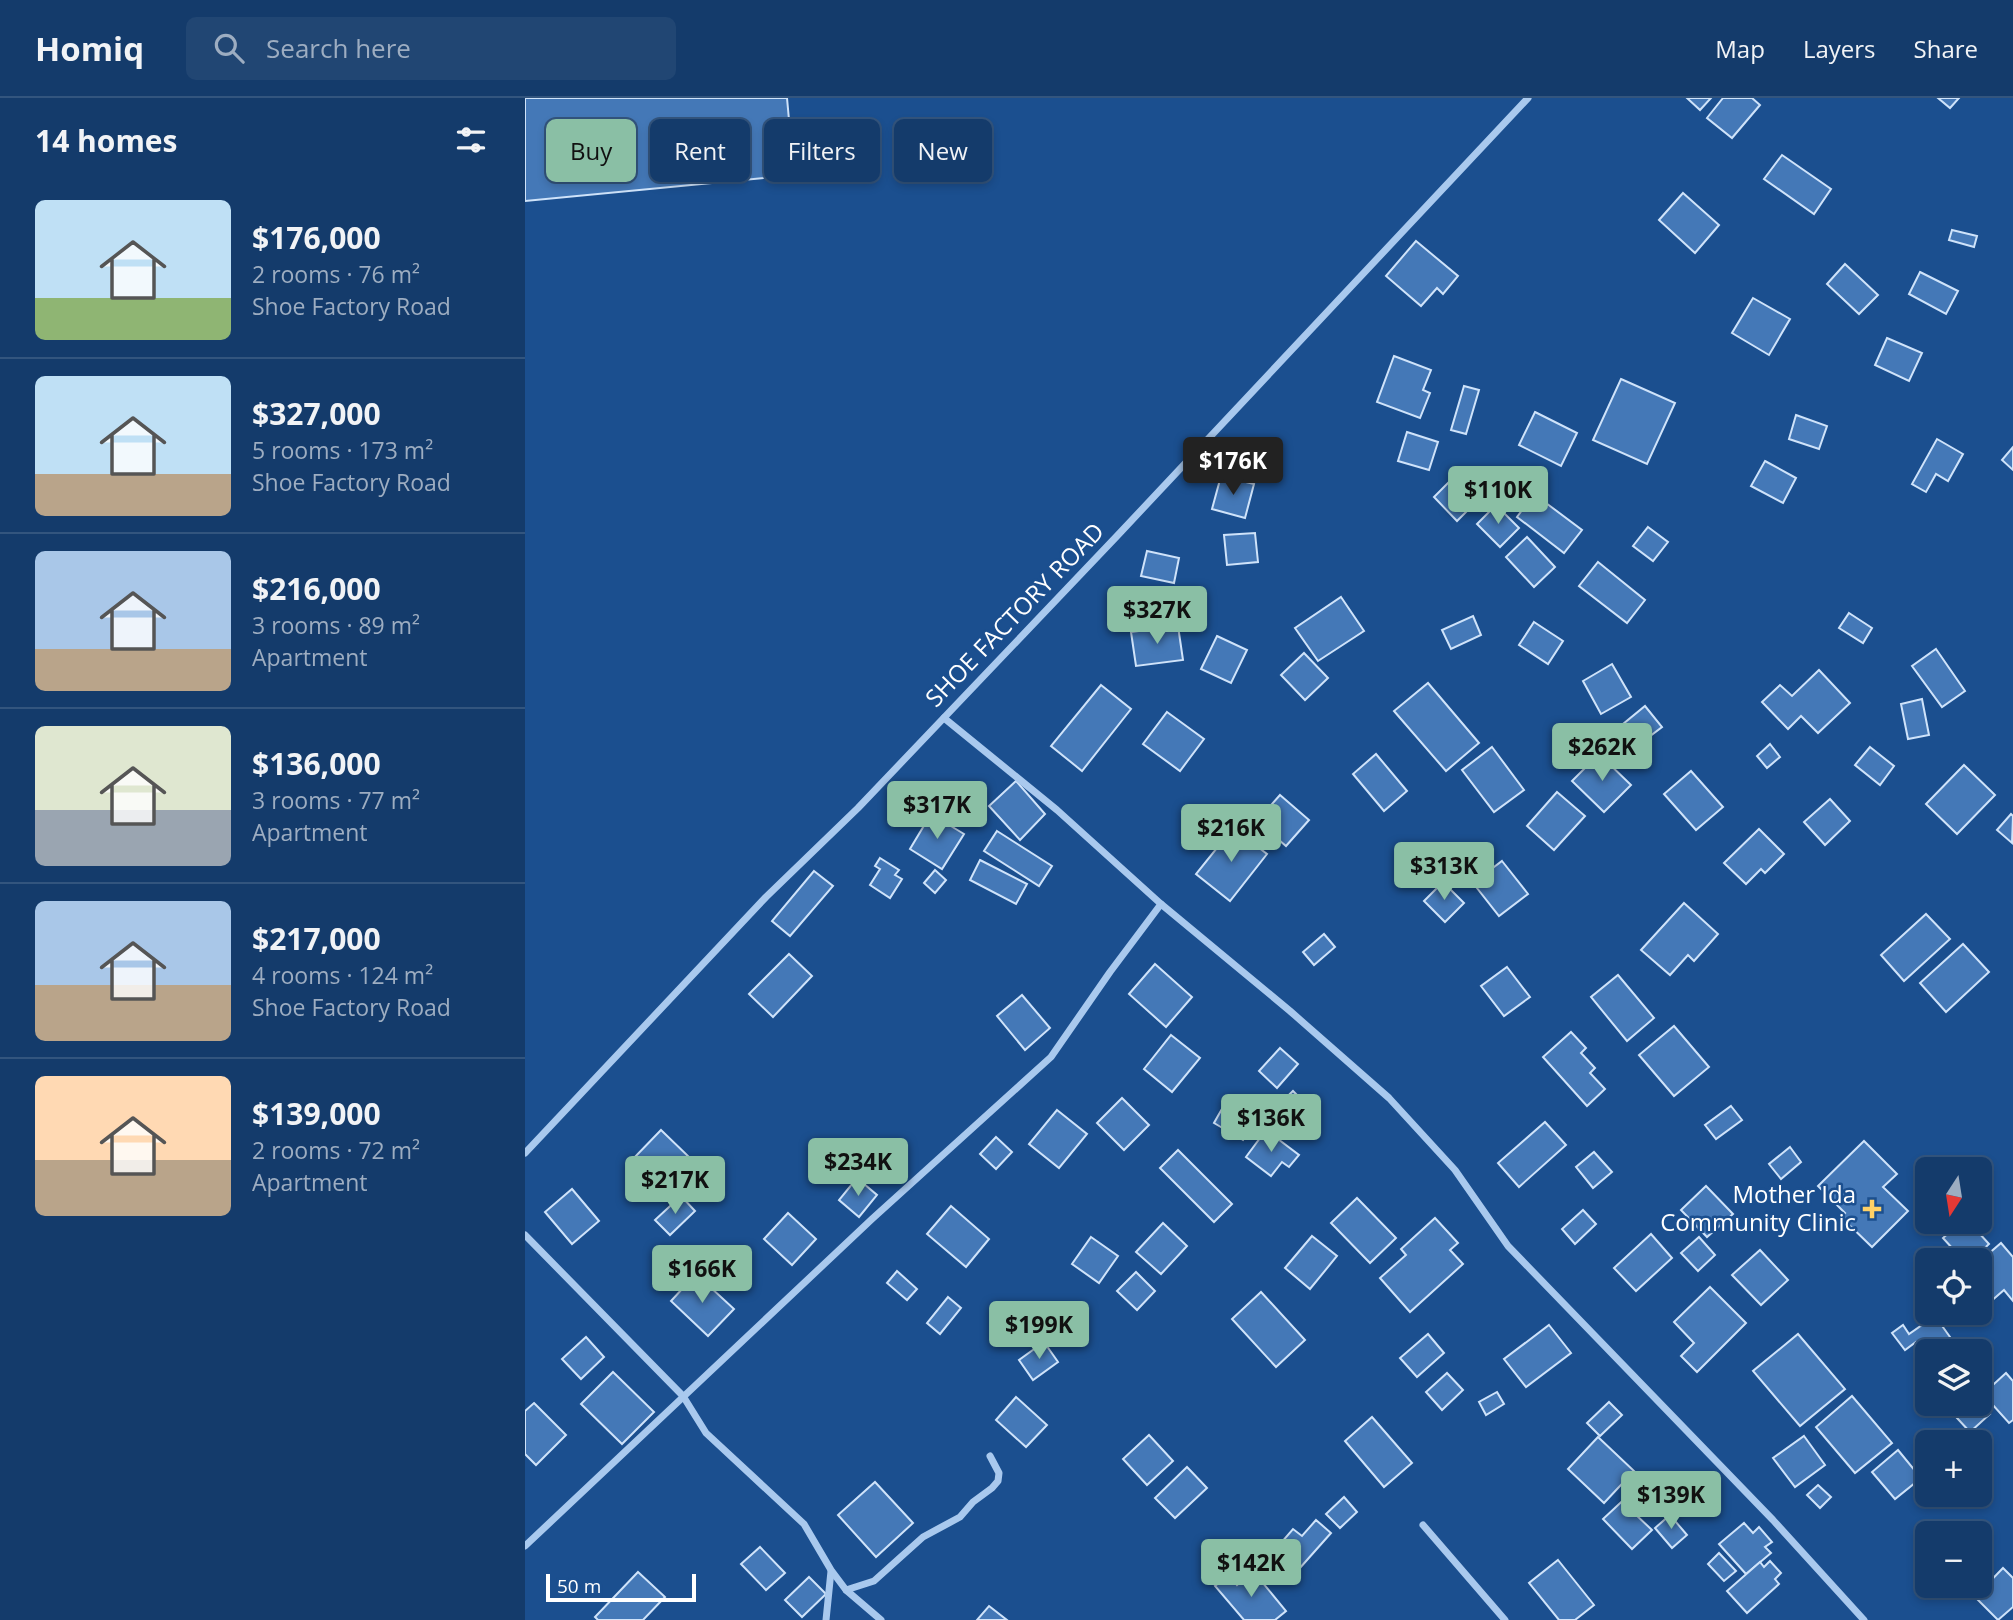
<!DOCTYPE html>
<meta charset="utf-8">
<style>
:root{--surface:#143b6b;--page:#214673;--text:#f1f3f6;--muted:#9dadc1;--line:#33557e;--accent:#8abfa5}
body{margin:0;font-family:"Open Sans",sans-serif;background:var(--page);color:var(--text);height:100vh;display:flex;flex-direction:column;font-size:26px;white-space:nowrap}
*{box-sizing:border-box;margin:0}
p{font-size:23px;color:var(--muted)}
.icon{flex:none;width:38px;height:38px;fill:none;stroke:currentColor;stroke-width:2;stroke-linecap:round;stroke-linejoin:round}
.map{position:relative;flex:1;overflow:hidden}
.sheet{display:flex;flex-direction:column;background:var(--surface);width:525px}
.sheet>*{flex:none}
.guide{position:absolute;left:21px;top:21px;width:665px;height:63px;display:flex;gap:14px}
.needle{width:46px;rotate:192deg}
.tools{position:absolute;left:1390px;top:1059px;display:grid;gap:14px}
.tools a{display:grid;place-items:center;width:77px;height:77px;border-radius:10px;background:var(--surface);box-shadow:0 4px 10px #0003,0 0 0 2px var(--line);font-size:35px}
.scale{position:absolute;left:21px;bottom:18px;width:150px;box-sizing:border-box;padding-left:7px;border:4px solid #fff;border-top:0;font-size:19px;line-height:24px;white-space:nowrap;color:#fff;-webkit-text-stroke:5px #1b4f8f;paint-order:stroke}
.price{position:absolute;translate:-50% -60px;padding:0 16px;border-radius:7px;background:var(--accent);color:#111;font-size:23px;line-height:46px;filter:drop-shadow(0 2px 4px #0008)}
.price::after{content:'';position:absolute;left:50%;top:42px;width:21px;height:16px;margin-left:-10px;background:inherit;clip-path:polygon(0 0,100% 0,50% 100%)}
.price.selected{background:#222;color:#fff}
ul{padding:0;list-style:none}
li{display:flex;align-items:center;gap:21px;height:175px;padding:0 35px}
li+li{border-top:2px solid var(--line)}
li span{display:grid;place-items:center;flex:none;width:196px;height:140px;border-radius:10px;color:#555}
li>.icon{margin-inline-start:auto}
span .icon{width:84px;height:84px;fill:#fffc;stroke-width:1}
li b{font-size:30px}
h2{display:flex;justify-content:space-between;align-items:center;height:84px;padding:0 35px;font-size:30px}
.pill{padding:0 24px;border-radius:10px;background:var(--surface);box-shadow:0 4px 10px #0003,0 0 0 2px var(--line);font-size:24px;line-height:63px}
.pill.selected{background:var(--accent);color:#111}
header{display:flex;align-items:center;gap:42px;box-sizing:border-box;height:98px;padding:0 35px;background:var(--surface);border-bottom:2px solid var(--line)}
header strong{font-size:33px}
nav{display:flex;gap:38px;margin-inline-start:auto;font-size:24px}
.search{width:490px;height:63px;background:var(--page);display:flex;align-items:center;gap:18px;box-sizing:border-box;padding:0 24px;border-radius:10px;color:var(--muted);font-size:26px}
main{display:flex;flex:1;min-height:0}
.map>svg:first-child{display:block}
.building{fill:#4478b7;stroke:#cfe3fa;stroke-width:2}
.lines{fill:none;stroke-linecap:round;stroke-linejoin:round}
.street{stroke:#a9c9ee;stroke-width:7}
.poi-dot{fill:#ffd166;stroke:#1b4f8f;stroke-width:2.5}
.labels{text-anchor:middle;stroke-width:5;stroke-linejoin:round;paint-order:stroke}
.street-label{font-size:24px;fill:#fff;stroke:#1b4f8f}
.poi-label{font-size:24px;fill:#fff;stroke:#1b4f8f;text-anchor:end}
</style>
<header>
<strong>Homiq</strong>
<div class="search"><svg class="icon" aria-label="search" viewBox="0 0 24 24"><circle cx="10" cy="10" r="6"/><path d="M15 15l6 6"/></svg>Search here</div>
<nav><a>Map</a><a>Layers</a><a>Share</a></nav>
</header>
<main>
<section class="sheet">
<h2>14 homes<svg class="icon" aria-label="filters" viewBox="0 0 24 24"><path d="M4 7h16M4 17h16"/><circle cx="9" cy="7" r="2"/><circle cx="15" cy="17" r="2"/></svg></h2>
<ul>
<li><span style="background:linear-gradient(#bfe0f5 70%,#8fb573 0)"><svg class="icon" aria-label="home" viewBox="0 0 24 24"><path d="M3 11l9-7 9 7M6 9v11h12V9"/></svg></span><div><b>$176,000</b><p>2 rooms · 76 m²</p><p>Shoe Factory Road</p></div></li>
<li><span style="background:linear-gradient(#bfe0f5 70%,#b9a48a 0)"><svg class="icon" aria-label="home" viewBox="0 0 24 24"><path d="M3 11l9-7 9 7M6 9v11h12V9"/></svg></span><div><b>$327,000</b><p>5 rooms · 173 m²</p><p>Shoe Factory Road</p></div></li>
<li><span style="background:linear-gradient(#a9c7e8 70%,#b9a48a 0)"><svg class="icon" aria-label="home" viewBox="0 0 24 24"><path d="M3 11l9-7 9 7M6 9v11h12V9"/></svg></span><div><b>$216,000</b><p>3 rooms · 89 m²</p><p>Apartment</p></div></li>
<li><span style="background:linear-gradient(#dfe7d0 60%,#9aa5b1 0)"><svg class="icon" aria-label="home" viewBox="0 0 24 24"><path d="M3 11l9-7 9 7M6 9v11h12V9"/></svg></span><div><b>$136,000</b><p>3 rooms · 77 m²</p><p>Apartment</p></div></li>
<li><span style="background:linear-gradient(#a9c7e8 60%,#b9a48a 0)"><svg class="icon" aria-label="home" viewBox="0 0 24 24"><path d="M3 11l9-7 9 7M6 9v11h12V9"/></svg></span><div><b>$217,000</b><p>4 rooms · 124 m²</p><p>Shoe Factory Road</p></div></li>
<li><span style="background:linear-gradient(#ffd9b3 60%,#b9a48a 0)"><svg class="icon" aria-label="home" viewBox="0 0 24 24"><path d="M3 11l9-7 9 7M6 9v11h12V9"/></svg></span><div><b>$139,000</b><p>2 rooms · 72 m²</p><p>Apartment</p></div></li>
</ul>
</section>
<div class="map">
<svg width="1488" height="1522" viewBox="0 0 1488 1522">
<rect width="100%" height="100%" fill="#1b4f8f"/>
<!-- building -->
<g class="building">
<path d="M 0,0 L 262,0 L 269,77 L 0,103 Z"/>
<path d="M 1162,0 L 1186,0 L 1175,12 Z"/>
<path d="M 1198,0 L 1227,0 L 1235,7 L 1207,40 L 1182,20 Z"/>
<path d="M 1413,0 L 1434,0 L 1425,10 Z"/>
<path d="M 1257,57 L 1306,91 L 1289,116 L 1239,81 Z"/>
<path d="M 1158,95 L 1194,127 L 1170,155 L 1134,122 Z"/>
<path d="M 1427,132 L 1452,138 L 1449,149 L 1424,142 Z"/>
<path d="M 891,143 L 933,178 L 918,196 L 912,190 L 896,208 L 861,178 Z"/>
<path d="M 1320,166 L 1353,197 L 1334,216 L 1302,186 Z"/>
<path d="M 1395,174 L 1433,193 L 1421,216 L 1384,196 Z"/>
<path d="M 1228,200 L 1265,221 L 1244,257 L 1207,235 Z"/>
<path d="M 1362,240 L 1397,255 L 1384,283 L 1350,267 Z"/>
<path d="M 869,258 L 906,272 L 898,292 L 905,295 L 895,320 L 852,304 Z"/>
<path d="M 1096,281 L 1150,305 L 1122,366 L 1068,342 Z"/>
<path d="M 939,288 L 954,292 L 941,336 L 926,332 Z"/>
<path d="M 1010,314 L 1052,335 L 1036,368 L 994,347 Z"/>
<path d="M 1271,317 L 1302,328 L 1294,351 L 1264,341 Z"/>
<path d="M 882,334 L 913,344 L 904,372 L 873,363 Z"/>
<path d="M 1412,341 L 1438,356 L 1423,383 L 1411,376 L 1401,394 L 1387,386 Z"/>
<path d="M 1488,349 L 1488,372 L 1477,362 Z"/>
<path d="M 1240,363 L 1271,380 L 1258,405 L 1226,388 Z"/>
<path d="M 936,372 L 960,395 L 932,423 L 909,399 Z"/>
<path d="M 696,378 L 729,386 L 720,420 L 687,411 Z"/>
<path d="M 1009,396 L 1057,432 L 1039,455 L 992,419 Z"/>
<path d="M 971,407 L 994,430 L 975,449 L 952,426 Z"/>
<path d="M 1123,429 L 1143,444 L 1128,463 L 1108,448 Z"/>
<path d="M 730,435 L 733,464 L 702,467 L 699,437 Z"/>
<path d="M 1002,439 L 1030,469 L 1009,489 L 981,459 Z"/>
<path d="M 622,453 L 654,460 L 649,485 L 616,478 Z"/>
<path d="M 1073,464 L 1120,502 L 1102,525 L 1054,488 Z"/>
<path d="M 641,496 L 673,498 L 672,524 L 639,523 Z"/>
<path d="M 816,499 L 839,533 L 793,563 L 770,530 Z"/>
<path d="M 1324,515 L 1347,530 L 1338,545 L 1314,530 Z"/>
<path d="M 948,518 L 956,537 L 926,551 L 917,532 Z"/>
<path d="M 1009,524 L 1038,543 L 1023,566 L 994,547 Z"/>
<path d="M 653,528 L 658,562 L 611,568 L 606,534 Z"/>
<path d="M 692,538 L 722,552 L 706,585 L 676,571 Z"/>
<path d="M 1411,551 L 1440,593 L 1417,609 L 1387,568 Z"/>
<path d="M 779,555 L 803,580 L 780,602 L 756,577 Z"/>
<path d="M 1087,566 L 1106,599 L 1076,616 L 1058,583 Z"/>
<path d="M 1294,572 L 1325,605 L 1293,635 L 1276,618 L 1263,631 L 1237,604 L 1255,587 L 1267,598 Z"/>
<path d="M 903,585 L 954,645 L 921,673 L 869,613 Z"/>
<path d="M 576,587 L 606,611 L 557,673 L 526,648 Z"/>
<path d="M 1397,601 L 1404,637 L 1383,641 L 1376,606 Z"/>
<path d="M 1120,608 L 1137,629 L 1108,651 L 1092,631 Z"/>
<path d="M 642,614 L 679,641 L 655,673 L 618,646 Z"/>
<path d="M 1245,646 L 1255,659 L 1242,670 L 1232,658 Z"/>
<path d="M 967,649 L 999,692 L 969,714 L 937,672 Z"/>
<path d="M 1345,649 L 1369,668 L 1355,687 L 1330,667 Z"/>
<path d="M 851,656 L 882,693 L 859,713 L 828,676 Z"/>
<path d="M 1074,656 L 1106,687 L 1079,714 L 1047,683 Z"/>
<path d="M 1439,667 L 1470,697 L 1432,736 L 1401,706 Z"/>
<path d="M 1166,673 L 1198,709 L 1171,732 L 1139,696 Z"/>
<path d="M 491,683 L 520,716 L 495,742 L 464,708 Z"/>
<path d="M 1032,694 L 1060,718 L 1029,752 L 1002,728 Z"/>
<path d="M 755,697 L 784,722 L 761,748 L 732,723 Z"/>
<path d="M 1305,701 L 1325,723 L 1300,747 L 1279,724 Z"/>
<path d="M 406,716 L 439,736 L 417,771 L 385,751 Z"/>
<path d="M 1486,716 L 1488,718 L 1487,745 L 1472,732 Z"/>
<path d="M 708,730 L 742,756 L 705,803 L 671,776 Z"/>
<path d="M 1234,731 L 1259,756 L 1240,775 L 1236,771 L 1221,786 L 1199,765 Z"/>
<path d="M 472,733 L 527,768 L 514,788 L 459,753 Z"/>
<path d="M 355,760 L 374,772 L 370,777 L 377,781 L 365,800 L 345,787 L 355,771 L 350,768 Z"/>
<path d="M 455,762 L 502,786 L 491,806 L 445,782 Z"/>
<path d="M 977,763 L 1003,796 L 974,818 L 948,785 Z"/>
<path d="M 410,772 L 421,782 L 410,795 L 399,785 Z"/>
<path d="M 289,773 L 308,788 L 265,838 L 247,823 Z"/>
<path d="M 918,784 L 939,805 L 920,824 L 899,803 Z"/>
<path d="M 1159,805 L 1193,836 L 1169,863 L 1163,857 L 1145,877 L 1116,852 Z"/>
<path d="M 1401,816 L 1425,841 L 1379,883 L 1356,857 Z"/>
<path d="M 799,836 L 810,849 L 789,867 L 778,854 Z"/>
<path d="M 1438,846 L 1464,874 L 1421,914 L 1395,885 Z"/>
<path d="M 264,856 L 287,878 L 248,919 L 224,896 Z"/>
<path d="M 630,866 L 667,899 L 641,929 L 604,896 Z"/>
<path d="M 982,869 L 1005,899 L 979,918 L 956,888 Z"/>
<path d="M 1093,877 L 1129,920 L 1102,943 L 1066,899 Z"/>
<path d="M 497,897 L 525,930 L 500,952 L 472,918 Z"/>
<path d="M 1149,928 L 1184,969 L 1149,998 L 1114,957 Z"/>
<path d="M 1046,934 L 1061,950 L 1056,955 L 1070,970 L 1065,975 L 1080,991 L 1062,1008 L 1018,959 Z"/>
<path d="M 646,937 L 675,960 L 647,994 L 619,971 Z"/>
<path d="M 755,950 L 773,966 L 752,990 L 734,973 Z"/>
<path d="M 768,993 L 789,1014 L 763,1039 L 742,1018 Z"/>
<path d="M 597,1000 L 624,1027 L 599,1052 L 572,1025 Z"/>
<path d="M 1206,1008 L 1217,1022 L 1191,1041 L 1180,1027 Z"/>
<path d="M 698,1009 L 728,1025 L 718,1042 L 689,1025 Z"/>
<path d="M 532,1012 L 562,1036 L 534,1070 L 504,1046 Z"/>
<path d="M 1020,1024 L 1041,1047 L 994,1089 L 973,1065 Z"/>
<path d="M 136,1032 L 165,1060 L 136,1090 L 107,1062 Z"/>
<path d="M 741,1032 L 774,1057 L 764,1069 L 757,1064 L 746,1078 L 721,1059 Z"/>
<path d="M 471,1039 L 487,1054 L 471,1071 L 455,1056 Z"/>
<path d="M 1339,1043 L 1372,1076 L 1358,1089 L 1383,1113 L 1347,1149 L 1316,1119 L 1320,1115 L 1293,1088 Z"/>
<path d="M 1265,1049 L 1276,1064 L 1256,1081 L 1244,1066 Z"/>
<path d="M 653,1052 L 707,1106 L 689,1124 L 635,1070 Z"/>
<path d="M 1069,1054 L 1087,1074 L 1068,1090 L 1051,1069 Z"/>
<path d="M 332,1080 L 352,1097 L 334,1119 L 314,1102 Z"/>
<path d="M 1181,1088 L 1208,1116 L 1182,1139 L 1156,1112 Z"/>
<path d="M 47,1091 L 74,1123 L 47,1146 L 20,1114 Z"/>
<path d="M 156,1098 L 170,1113 L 145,1137 L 130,1122 Z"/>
<path d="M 832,1100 L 871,1140 L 845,1165 L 806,1125 Z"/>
<path d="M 426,1108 L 464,1141 L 441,1169 L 402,1136 Z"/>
<path d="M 1058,1112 L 1071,1126 L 1050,1146 L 1037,1131 Z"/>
<path d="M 263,1115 L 291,1141 L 267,1167 L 239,1141 Z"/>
<path d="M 910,1120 L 933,1145 L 925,1152 L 938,1166 L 885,1214 L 855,1180 L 881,1157 L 876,1151 Z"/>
<path d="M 1436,1124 L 1444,1124 L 1464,1146 L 1447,1162 L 1438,1162 L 1418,1140 Z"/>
<path d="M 638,1125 L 662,1148 L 636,1176 L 611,1154 Z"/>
<path d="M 1126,1136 L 1147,1160 L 1111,1193 L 1089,1170 Z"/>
<path d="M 787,1138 L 812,1158 L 785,1191 L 760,1170 Z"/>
<path d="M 566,1139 L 593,1158 L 574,1185 L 547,1166 Z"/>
<path d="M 1174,1139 L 1190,1157 L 1173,1173 L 1156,1155 Z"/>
<path d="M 1476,1145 L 1488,1159 L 1488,1203 L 1479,1192 L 1457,1211 L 1454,1207 L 1454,1164 Z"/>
<path d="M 1235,1152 L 1263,1182 L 1236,1207 L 1207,1177 Z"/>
<path d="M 372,1173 L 392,1191 L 382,1202 L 362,1185 Z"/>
<path d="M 611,1174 L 630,1193 L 612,1212 L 592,1193 Z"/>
<path d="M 171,1176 L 209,1211 L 183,1238 L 146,1203 Z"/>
<path d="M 1185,1189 L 1221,1225 L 1172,1274 L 1156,1258 L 1169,1245 L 1149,1224 Z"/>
<path d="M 736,1194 L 780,1242 L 751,1269 L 707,1221 Z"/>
<path d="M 423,1199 L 436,1210 L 415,1236 L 402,1225 Z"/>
<path d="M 1410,1218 L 1435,1253 L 1402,1253 L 1402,1259 L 1391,1244 L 1380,1252 L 1367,1235 L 1378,1227 L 1384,1236 Z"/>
<path d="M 1024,1227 L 1046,1255 L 1001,1289 L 979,1261 Z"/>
<path d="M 903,1236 L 919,1255 L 892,1279 L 875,1260 Z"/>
<path d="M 1273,1236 L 1320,1291 L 1275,1328 L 1228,1273 Z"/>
<path d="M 61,1239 L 79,1259 L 56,1281 L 37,1261 Z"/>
<path d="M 519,1244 L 533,1264 L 508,1282 L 494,1262 Z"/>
<path d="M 88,1274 L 129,1314 L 97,1346 L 56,1306 Z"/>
<path d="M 922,1275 L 938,1292 L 917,1312 L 901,1294 Z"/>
<path d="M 1481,1275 L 1488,1283 L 1488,1322 L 1484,1325 L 1458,1296 Z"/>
<path d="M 972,1294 L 979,1306 L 961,1317 L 954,1304 Z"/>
<path d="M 1327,1298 L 1367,1345 L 1330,1375 L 1291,1329 Z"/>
<path d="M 491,1299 L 522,1327 L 501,1349 L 471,1322 Z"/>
<path d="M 1454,1303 L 1465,1316 L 1445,1334 L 1419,1306 L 1454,1306 Z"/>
<path d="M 1084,1304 L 1097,1317 L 1075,1338 L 1062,1325 Z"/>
<path d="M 9,1305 L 41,1337 L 11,1367 L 0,1356 L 0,1313 Z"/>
<path d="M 847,1319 L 887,1365 L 859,1389 L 820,1343 Z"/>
<path d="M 624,1337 L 648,1363 L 622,1387 L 598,1361 Z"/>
<path d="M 1450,1337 L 1465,1355 L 1454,1365 L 1454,1344 L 1442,1344 Z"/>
<path d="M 1279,1338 L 1300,1367 L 1270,1389 L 1248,1360 Z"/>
<path d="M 1073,1339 L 1109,1373 L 1079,1405 L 1043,1371 Z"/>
<path d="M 1373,1352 L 1396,1380 L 1370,1401 L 1347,1374 Z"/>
<path d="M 662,1369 L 682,1390 L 650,1420 L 630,1400 Z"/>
<path d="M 350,1384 L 388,1425 L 351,1459 L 313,1417 Z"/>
<path d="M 1293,1387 L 1306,1399 L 1295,1410 L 1282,1397 Z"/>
<path d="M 1105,1396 L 1117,1408 L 1109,1415 L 1127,1432 L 1107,1451 L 1078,1421 Z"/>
<path d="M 819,1399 L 832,1414 L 815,1430 L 801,1416 Z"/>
<path d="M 1145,1417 L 1162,1437 L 1147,1450 L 1130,1430 Z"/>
<path d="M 791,1422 L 806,1435 L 774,1471 L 759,1458 L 764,1453 L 756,1445 L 768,1431 L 777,1438 Z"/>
<path d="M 1219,1425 L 1228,1435 L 1234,1429 L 1247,1444 L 1240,1449 L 1246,1455 L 1221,1476 L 1194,1446 Z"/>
<path d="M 235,1449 L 260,1475 L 241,1492 L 216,1466 Z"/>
<path d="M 1194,1455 L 1211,1473 L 1199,1483 L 1183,1466 Z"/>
<path d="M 1033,1462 L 1069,1507 L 1050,1522 L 1034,1522 L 1004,1485 Z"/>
<path d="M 1245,1463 L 1256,1475 L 1250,1481 L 1254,1486 L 1222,1515 L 1202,1493 L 1235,1464 L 1239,1469 Z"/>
<path d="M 1478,1470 L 1488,1480 L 1488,1509 L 1473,1522 L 1450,1499 Z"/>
<path d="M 728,1473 L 761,1513 L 750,1522 L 719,1522 L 690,1488 L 704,1477 L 712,1487 Z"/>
<path d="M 113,1474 L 140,1499 L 118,1522 L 73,1522 L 70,1519 Z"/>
<path d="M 284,1479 L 301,1496 L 277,1519 L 260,1502 Z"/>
<path d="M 464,1508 L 482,1522 L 452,1522 Z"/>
</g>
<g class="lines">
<!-- street -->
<g class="street">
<path d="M 419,620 L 532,712 L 636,806 L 765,913 L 864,1000 L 930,1072 L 983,1148 L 1248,1422 L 1339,1522"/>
<path d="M 0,1055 L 241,799 L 333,710 L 592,438 L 1003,0"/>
<path d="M 0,1137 L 158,1298 L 181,1335 L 279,1426 L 306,1472 L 321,1492 L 356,1522"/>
<path d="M 898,1427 L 980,1522"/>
<path d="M 0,1448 L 347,1121 L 526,959 L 585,874 L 636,806"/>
<path d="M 321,1492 L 349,1483 L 398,1439 L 435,1419 L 448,1404 L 467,1390 L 473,1383 L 474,1375 L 465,1358"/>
<path d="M 301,1522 L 306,1473"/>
</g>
</g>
<!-- markers -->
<path class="poi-dot" d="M1343.5 1100.5h7v7h7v7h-7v7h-7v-7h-7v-7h7z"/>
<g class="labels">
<!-- street labels -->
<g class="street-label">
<text transform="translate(490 517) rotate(-46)" y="8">SHOE FACTORY ROAD</text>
</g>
<!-- poi labels -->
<g class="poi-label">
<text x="1331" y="1105">Mother Ida<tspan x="1331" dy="28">Community Clinic</tspan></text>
</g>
</g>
</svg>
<div class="tools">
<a><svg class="needle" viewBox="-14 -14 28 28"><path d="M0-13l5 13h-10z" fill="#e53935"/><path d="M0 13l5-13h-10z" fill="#9dadc1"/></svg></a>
<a><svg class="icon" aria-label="locate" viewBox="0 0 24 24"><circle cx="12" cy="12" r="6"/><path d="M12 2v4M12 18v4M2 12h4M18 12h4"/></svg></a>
<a><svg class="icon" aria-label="layers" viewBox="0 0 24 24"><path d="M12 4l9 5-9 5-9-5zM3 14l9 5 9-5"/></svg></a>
<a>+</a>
<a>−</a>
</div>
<div class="scale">50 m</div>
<b class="price selected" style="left:708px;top:399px">$176K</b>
<b class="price" style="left:973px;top:428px">$110K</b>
<b class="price" style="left:632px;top:548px">$327K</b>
<b class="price" style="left:1077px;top:685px">$262K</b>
<b class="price" style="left:412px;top:743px">$317K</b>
<b class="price" style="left:706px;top:766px">$216K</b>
<b class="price" style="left:919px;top:804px">$313K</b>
<b class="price" style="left:746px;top:1056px">$136K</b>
<b class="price" style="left:333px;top:1100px">$234K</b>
<b class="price" style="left:150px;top:1118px">$217K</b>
<b class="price" style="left:177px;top:1207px">$166K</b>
<b class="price" style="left:514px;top:1263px">$199K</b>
<b class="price" style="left:1146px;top:1433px">$139K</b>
<b class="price" style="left:726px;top:1501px">$142K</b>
<div class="guide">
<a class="pill selected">Buy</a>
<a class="pill">Rent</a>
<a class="pill">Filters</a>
<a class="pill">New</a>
</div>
</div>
</main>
